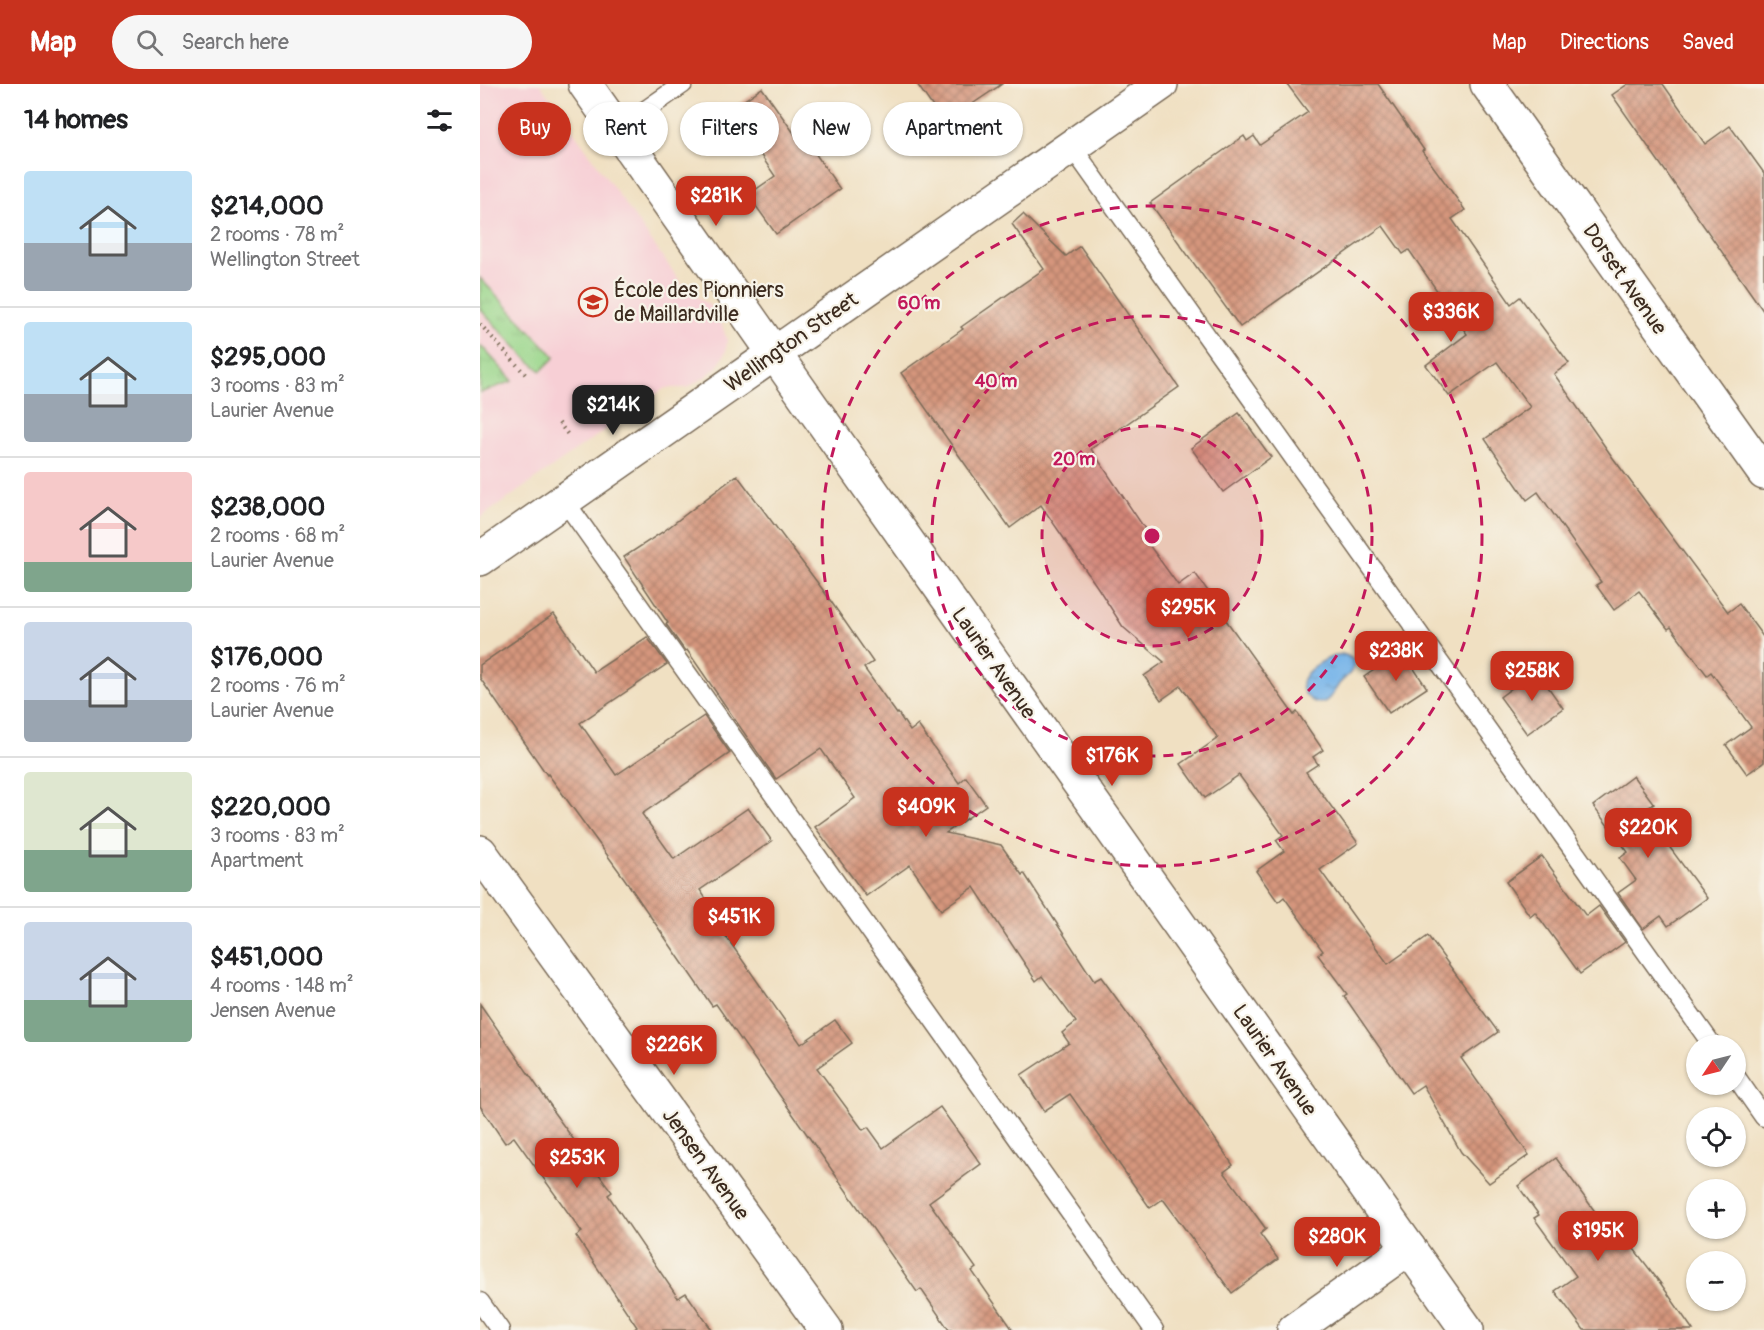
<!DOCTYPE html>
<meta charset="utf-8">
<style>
:root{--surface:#fff;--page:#f6f6f6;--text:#202124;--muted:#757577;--line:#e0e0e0;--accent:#c8321e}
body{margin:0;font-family:Pangolin,sans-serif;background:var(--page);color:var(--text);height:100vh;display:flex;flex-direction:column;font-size:22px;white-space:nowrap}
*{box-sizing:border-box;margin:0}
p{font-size:20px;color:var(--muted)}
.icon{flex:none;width:33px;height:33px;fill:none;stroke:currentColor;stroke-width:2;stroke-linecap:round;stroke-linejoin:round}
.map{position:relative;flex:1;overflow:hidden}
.sheet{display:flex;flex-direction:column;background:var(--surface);width:480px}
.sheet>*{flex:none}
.banner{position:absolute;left:18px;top:18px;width:570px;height:54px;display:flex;gap:12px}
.needle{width:39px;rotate:235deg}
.buttons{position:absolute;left:1206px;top:951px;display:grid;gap:12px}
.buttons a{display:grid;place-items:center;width:60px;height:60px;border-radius:50%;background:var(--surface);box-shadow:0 2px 4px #0004;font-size:30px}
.price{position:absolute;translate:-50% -51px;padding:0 14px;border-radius:12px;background:var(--accent);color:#fff;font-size:20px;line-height:39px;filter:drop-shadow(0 2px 3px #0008)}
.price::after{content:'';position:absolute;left:50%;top:36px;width:18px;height:14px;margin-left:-9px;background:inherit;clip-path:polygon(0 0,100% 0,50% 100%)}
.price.current{background:#222;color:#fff}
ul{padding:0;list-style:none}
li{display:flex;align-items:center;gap:18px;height:150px;padding:0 24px}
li+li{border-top:2px solid var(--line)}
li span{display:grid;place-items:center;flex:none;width:168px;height:120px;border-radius:6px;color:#555}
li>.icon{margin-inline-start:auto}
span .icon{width:72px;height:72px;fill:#fffc;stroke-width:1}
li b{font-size:26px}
h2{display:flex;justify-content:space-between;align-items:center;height:72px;padding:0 24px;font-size:26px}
.tag{padding:0 21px;border-radius:27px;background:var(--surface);box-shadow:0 2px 4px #0004;font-size:21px;line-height:54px}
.tag.current{background:var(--accent);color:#fff}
header{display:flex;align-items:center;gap:36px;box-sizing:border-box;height:84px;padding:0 30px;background:var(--accent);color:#fff}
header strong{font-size:28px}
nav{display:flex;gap:33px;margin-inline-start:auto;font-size:21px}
.search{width:420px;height:54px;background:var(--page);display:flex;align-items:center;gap:15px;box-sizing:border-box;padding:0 21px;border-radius:33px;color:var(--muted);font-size:22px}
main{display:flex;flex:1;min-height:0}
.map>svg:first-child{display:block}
.built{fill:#f7cfd5}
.grass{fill:url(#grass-tufts);stroke:#6a8054;stroke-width:1.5}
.water{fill:url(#water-ripples);stroke:#586f84;stroke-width:1.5}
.building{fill:url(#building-cross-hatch)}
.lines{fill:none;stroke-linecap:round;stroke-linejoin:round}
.lane-casing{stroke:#7a6a57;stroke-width:21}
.street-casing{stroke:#7a6a57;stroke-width:36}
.secondary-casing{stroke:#7a6a57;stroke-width:36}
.path{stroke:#7a6a57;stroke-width:4;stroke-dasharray:1.5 4.5;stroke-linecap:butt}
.lane{stroke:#fff;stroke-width:18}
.street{stroke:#fff;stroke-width:33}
.secondary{stroke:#fff;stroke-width:33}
.ring{fill:none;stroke:#c2185b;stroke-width:3;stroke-dasharray:10 8}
.labels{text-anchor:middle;stroke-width:4.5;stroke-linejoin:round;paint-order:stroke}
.street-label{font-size:21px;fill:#3b2a1e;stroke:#f7f3e8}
.poi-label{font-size:21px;fill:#3b2a1e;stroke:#f7f3e8;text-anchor:start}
.centre{fill:#c2185b;stroke:#f7f3e8;stroke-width:3}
.ring-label{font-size:18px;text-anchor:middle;font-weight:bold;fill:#c2185b;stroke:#f7f3e8;stroke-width:4.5;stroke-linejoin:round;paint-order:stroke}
</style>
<header>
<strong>Map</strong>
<div class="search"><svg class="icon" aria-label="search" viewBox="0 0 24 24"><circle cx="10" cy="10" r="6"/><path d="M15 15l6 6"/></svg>Search here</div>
<nav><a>Map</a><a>Directions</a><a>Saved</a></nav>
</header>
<main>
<section class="sheet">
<h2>14 homes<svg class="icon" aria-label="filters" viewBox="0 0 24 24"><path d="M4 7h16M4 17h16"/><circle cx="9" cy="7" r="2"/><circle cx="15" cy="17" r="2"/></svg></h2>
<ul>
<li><span style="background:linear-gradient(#bfe0f5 60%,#9aa5b1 0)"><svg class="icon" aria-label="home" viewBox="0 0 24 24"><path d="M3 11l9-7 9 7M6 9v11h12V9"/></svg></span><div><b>$214,000</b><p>2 rooms · 78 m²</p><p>Wellington Street</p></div></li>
<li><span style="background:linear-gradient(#bfe0f5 60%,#9aa5b1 0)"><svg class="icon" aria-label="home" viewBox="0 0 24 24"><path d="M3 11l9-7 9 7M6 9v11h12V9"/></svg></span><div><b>$295,000</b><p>3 rooms · 83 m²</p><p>Laurier Avenue</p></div></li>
<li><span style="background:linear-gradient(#f6c9c9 75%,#7fa58c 0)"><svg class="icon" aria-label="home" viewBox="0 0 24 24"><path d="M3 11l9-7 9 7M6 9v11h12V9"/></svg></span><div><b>$238,000</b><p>2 rooms · 68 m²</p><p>Laurier Avenue</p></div></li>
<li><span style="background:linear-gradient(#c9d6e8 65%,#9aa5b1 0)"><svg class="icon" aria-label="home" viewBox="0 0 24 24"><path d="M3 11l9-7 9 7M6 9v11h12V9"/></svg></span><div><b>$176,000</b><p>2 rooms · 76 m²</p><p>Laurier Avenue</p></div></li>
<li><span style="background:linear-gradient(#dfe7d0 65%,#7fa58c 0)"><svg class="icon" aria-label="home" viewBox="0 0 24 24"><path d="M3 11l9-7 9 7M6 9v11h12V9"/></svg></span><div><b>$220,000</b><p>3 rooms · 83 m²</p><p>Apartment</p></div></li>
<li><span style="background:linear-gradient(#c9d6e8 65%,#7fa58c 0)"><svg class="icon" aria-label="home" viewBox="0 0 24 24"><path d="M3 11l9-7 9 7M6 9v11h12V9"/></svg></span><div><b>$451,000</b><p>4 rooms · 148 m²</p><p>Jensen Avenue</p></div></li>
</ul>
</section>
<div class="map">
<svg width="1284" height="1246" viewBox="0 0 1284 1246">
<defs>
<pattern id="grass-tufts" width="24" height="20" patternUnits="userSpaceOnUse" patternTransform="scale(1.5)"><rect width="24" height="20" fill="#99d68a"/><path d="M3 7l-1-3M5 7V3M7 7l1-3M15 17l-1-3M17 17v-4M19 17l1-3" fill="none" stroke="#85b877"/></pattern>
<pattern id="water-ripples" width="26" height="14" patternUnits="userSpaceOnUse" patternTransform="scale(1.5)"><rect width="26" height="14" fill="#76b4e9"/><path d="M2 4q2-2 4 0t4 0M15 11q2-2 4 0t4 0" fill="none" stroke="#6293bc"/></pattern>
<pattern id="building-cross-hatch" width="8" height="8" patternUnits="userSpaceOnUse" patternTransform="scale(1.5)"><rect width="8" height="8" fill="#d5967d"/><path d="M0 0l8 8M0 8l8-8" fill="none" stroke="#ae7b66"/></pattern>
</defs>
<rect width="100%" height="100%" fill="#f7f3e8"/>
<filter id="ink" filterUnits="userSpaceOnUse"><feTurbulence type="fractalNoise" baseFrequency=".0167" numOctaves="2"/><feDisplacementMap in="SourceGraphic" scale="12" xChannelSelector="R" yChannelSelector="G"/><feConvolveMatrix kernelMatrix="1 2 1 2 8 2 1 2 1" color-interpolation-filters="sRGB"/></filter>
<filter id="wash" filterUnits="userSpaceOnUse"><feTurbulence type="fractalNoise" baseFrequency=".008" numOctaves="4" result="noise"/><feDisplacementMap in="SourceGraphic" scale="24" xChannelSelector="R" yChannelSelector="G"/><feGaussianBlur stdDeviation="1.35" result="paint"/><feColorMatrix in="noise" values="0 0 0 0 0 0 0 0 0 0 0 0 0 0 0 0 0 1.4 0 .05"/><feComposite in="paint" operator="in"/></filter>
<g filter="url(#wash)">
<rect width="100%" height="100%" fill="#f0e0c2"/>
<!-- built -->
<path class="built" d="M 0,0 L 60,0 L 204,203 L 233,224 L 241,238 L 247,256 L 246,267 L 241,277 L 236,284 L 225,293 L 207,304 L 186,304 L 182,306 L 0,434 Z"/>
<!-- grass -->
<g class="grass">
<path d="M 0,194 L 75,273 L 61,287 L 47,275 L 0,225 Z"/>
<path d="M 0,262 L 5,266 L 33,297 L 0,309 Z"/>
</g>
<!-- water -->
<path class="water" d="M 862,570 C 868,571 872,573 875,579 C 874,588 865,593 859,600 C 855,606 851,615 844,618 C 831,622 818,606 823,595 C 829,583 850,572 862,570 Z"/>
<g id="blocks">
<!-- building -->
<g class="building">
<path d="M 437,0 L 522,0 L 464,39 Z"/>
<path d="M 807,0 L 898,0 L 944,66 L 942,67 L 985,126 L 972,135 L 1031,220 L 1040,213 L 1089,279 L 1074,290 L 1133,374 L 1248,528 L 1259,520 L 1284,554 L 1284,678 L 1267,690 L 1246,661 L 1271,643 L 1231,588 L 1227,591 L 1191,543 L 1188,545 L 1159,507 L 1134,526 L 1116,501 L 1121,498 L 1058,408 L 1047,416 L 1005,355 L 1050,323 L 1017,278 L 969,312 L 946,281 L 987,250 L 929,166 L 923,170 L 903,142 L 760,243 L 670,119 L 764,52 L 767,57 L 774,52 L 780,61 L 828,28 Z"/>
<path d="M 1148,0 L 1183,0 L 1225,60 L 1250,42 L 1284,89 L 1284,228 L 1132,11 Z"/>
<path d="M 282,4 L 328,69 L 333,66 L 360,105 L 296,150 L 268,111 L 295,92 L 250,26 Z"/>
<path d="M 543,130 L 586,172 L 600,162 L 699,303 L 611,365 L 669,451 L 664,454 L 698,501 L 715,489 L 740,524 L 738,525 L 814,631 L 817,628 L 843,666 L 833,673 L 838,680 L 826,688 L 878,759 L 840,786 L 908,880 L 948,852 L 1018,948 L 981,974 L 1049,1071 L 1009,1099 L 981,1068 L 943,1001 L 931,1009 L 864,912 L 867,910 L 838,871 L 843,867 L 804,813 L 798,818 L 776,787 L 804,767 L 796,756 L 803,751 L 759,691 L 725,714 L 701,680 L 738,654 L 701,602 L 681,616 L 664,592 L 684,578 L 643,543 L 618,504 L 561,421 L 530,444 L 421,289 L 483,245 L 481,243 L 564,185 L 532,140 Z"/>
<path d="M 759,329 L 791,373 L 743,408 L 711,364 Z"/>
<path d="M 257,391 L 343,506 L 393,578 L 384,584 L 417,630 L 418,629 L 430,647 L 438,641 L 479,699 L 486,693 L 506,721 L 466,749 L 521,761 L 542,791 L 544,789 L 614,897 L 621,893 L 667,956 L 753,1081 L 744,1088 L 786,1145 L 780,1150 L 798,1175 L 752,1209 L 683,1115 L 670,1124 L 590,1010 L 564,1027 L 541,991 L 589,959 L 582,949 L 596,938 L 562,892 L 556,897 L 494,803 L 461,826 L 430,781 L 386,812 L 335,743 L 375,714 L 341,665 L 296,695 L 207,566 L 205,567 L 186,540 L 188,539 L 144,473 L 184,447 Z"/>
<path d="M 74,530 L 114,588 L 167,553 L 187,580 L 100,639 L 136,691 L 224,632 L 250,669 L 162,730 L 194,775 L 268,724 L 292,757 L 220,806 L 246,844 L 242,847 L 321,960 L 355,936 L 372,959 L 337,984 L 383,1046 L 388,1043 L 403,1064 L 460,1023 L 501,1080 L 449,1118 L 496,1184 L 492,1187 L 533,1246 L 469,1246 L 441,1205 L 437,1208 L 236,920 L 232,922 L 144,794 L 68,690 L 67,691 L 0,594 L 0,581 Z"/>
<path d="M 922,567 L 947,604 L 909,629 L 884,593 Z"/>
<path d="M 1056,586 L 1083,624 L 1047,650 L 1020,613 Z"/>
<path d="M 1153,692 L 1174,720 L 1163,727 L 1227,814 L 1188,842 L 1181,832 L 1163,845 L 1138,809 L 1156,796 L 1140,774 L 1148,768 L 1113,722 Z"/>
<path d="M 1062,772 L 1106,832 L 1119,822 L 1145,858 L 1100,890 L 1055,828 L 1050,832 L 1026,798 Z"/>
<path d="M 0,920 L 73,1025 L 72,1026 L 132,1108 L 128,1111 L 198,1214 L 206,1209 L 232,1246 L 153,1246 L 157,1243 L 96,1152 L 102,1148 L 34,1053 L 25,1059 L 0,1022 Z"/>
<path d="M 1076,1074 L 1143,1166 L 1151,1161 L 1181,1200 L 1213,1246 L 1104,1246 L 1075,1207 L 1096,1192 L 1054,1134 L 1059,1131 L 1038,1102 Z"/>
</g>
</g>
</g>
<g filter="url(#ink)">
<use href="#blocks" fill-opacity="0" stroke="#7a6a57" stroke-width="1.5"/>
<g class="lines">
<!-- lane casing -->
<g class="lane-casing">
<g id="lane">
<path d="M 137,46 L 203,0"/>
<path d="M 592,63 L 1233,962"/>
<path d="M 84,416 L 674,1246"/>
<path d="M 1256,993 L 1284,1033"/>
<path d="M 0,1218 L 20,1246"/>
</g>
</g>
<!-- street casing -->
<g class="street-casing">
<g id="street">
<path d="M 105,0 L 330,320 L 987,1246"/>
<path d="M 1007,0 L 1284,389"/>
<path d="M 0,768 L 346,1246"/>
<path d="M 814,1246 L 929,1164"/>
</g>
</g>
<!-- secondary casing -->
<g class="secondary-casing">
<path id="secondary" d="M 0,475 L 681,0"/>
</g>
<!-- path -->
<g class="path">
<path d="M 0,240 L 46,291"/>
<path d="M 79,339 L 89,352"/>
</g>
<!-- lane -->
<use href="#lane" class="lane"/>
<!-- street -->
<use href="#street" class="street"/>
<!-- secondary -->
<use href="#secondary" class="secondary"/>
</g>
</g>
<!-- distance rings -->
<circle cx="672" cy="452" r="110" fill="#c2185b" fill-opacity=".12"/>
<g class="ring">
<circle cx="672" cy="452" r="110"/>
<circle cx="672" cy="452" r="220"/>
<circle cx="672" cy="452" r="330"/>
</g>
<!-- icons -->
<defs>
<g id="school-ring" transform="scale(1.5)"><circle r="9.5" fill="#f7f3e8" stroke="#c8321e" stroke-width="1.5"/><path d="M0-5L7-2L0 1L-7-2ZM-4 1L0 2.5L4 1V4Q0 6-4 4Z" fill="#c8321e"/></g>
</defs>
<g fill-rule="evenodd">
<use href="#school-ring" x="113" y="218"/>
</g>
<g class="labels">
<!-- street labels -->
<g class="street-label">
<text transform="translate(1145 195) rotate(55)" y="7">Dorset Avenue</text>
<text transform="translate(311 258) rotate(-35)" y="7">Wellington Street</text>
<text transform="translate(514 579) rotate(55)" y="7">Laurier Avenue</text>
<text transform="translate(795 976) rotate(55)" y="7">Laurier Avenue</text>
<text transform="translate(226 1080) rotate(54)" y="7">Jensen Avenue</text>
</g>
<!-- poi labels -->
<g class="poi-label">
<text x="134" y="213">École des Pionniers<tspan x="134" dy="24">de Maillardville</tspan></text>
</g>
</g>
<circle cx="672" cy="452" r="9" class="centre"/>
<g class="ring-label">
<text x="439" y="225">60 m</text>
<text x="516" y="303">40 m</text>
<text x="594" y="381">20 m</text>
</g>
</svg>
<div class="buttons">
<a><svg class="needle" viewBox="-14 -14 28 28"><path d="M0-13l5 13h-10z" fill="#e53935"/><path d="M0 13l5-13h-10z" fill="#757577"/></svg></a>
<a><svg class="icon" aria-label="locate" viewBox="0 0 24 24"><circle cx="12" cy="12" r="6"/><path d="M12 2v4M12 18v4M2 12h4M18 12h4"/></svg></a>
<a>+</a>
<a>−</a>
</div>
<b class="price" style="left:236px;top:143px">$281K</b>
<b class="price" style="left:971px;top:259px">$336K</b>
<b class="price current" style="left:133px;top:352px">$214K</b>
<b class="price" style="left:708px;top:555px">$295K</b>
<b class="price" style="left:916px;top:598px">$238K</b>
<b class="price" style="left:1052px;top:618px">$258K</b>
<b class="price" style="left:632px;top:703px">$176K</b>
<b class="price" style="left:446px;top:754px">$409K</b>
<b class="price" style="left:1168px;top:775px">$220K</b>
<b class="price" style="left:254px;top:864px">$451K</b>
<b class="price" style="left:194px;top:992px">$226K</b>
<b class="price" style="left:97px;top:1105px">$253K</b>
<b class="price" style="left:1118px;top:1178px">$195K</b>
<b class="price" style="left:857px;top:1184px">$280K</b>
<div class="banner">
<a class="tag current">Buy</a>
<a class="tag">Rent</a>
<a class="tag">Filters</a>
<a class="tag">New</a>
<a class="tag">Apartment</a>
</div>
</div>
</main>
